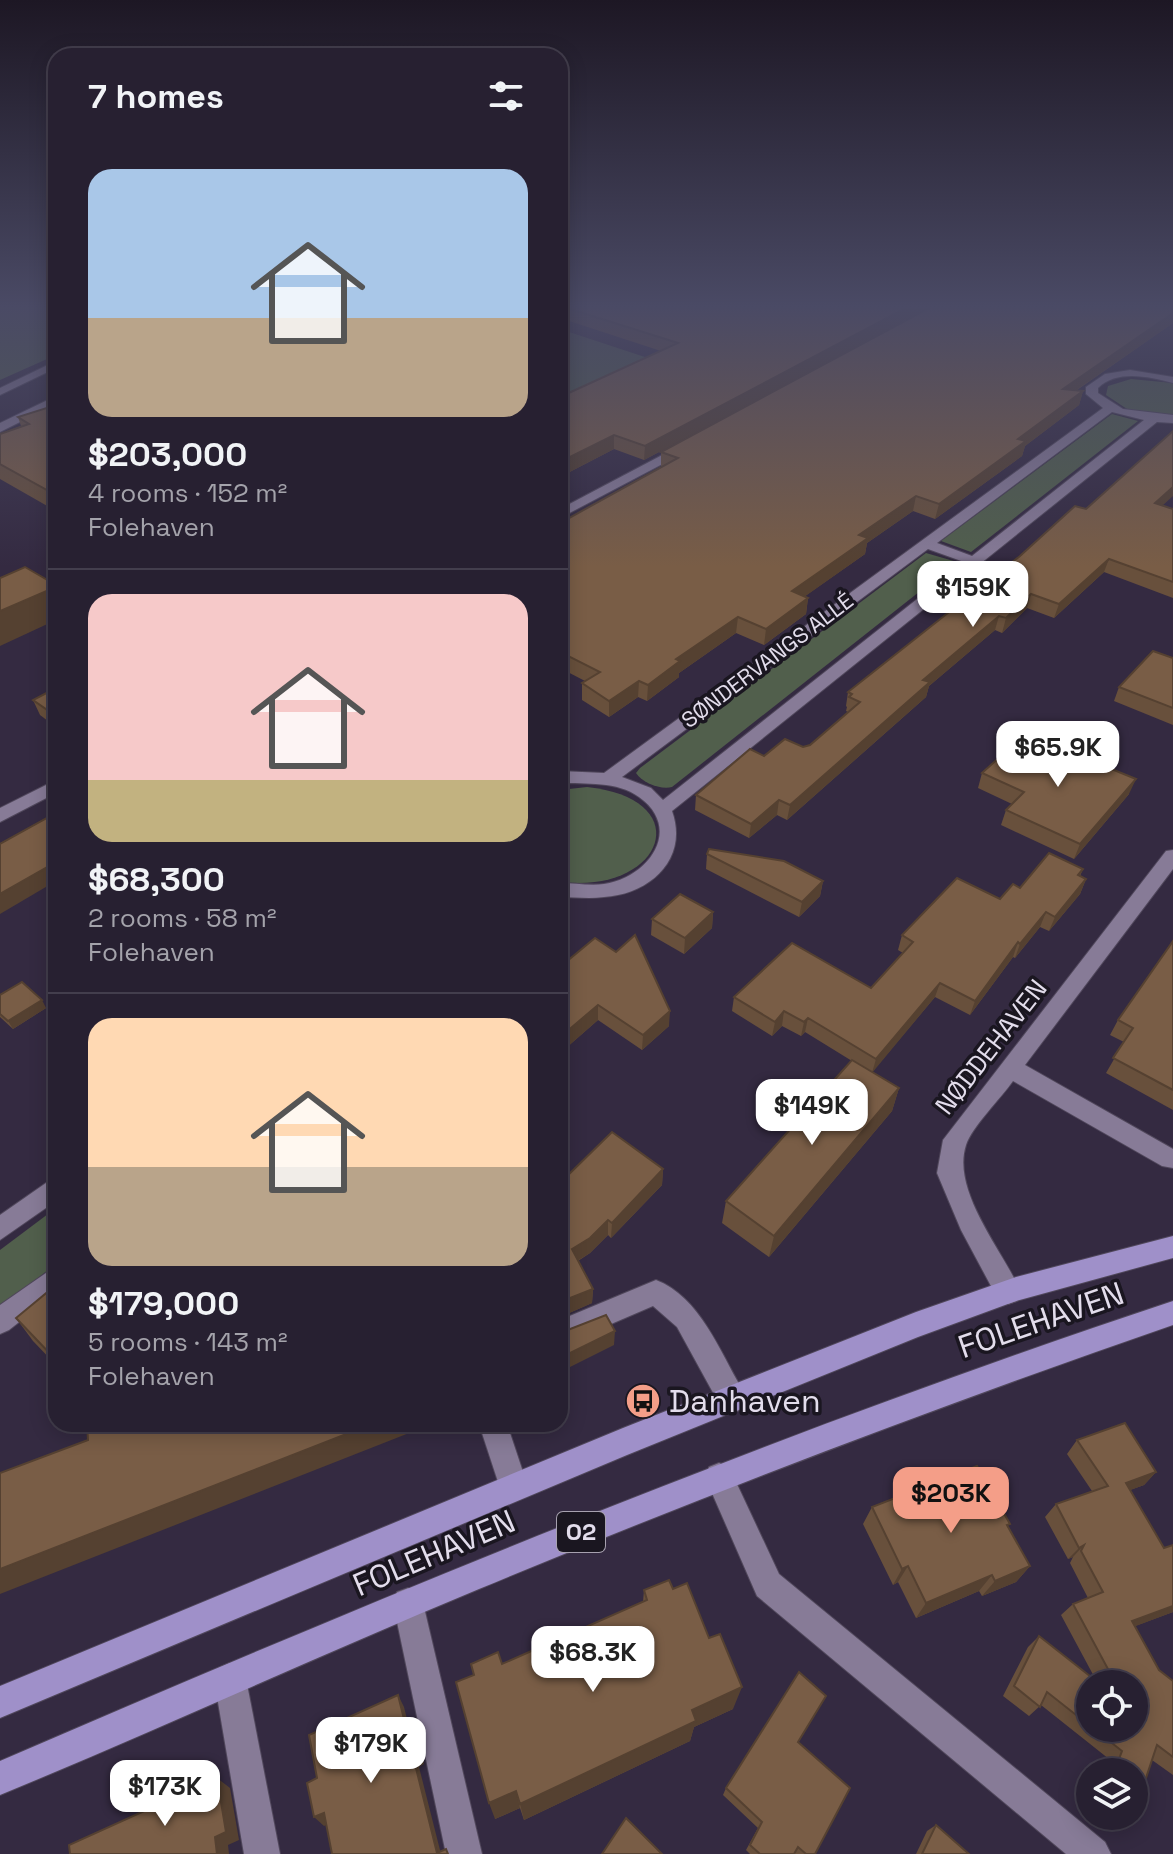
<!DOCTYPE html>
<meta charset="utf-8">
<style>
:root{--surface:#272031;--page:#332d3d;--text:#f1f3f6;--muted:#a4a3ab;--line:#433e4d;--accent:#f49e88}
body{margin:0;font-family:"Space Grotesk",sans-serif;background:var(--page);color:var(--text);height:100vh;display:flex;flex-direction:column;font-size:30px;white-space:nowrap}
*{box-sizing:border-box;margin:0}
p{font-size:26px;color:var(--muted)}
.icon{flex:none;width:44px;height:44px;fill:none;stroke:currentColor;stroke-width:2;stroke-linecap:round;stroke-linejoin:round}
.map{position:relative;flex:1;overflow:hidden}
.sheet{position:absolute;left:48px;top:48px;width:520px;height:1384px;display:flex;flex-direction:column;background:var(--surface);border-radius:24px;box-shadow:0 4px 20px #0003,0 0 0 2px var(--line)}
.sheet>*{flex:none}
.buttons{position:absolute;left:1076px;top:1670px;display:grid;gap:16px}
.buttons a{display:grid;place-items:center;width:72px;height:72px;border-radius:50%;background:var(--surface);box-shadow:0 4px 20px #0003,0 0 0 2px var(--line);font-size:40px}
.price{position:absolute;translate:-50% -68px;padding:0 18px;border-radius:16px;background:#fff;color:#222;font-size:26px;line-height:52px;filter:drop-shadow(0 2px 4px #0008)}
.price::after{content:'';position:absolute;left:50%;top:48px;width:24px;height:18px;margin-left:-12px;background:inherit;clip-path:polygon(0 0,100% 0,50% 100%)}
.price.current{background:var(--accent);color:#111}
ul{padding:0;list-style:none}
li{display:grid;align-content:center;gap:16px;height:424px;padding:0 40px}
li+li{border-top:2px solid var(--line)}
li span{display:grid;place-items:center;height:248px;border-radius:24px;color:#555}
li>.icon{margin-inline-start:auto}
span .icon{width:144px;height:144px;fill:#fffc;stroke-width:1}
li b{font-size:34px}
h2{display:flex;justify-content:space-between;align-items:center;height:96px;padding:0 40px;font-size:34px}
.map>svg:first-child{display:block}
.green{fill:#515f4c}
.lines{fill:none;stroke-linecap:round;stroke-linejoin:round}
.minor-casing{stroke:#50475b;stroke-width:2}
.major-casing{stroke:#50475b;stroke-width:2}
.minor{fill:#877b97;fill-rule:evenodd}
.major{fill:#9f90c9;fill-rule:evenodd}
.wall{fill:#68503c;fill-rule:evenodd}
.shaded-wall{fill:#554131}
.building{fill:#795d46;stroke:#554131;stroke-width:2}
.labels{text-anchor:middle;stroke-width:7;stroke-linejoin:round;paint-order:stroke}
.far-street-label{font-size:22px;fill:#e3ddec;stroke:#1a1620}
.shield{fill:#1a1620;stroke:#a7a1af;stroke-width:2}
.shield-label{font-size:24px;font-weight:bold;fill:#e3ddec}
.street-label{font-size:26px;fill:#e3ddec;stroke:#1a1620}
.near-street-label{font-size:32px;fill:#e3ddec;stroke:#1a1620}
.near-poi-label{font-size:32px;fill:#e3ddec;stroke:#1a1620;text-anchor:start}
</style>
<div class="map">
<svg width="1173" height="1854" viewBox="0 0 1173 1854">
<rect width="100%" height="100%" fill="#342a41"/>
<!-- green -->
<g class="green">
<path d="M 0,308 L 56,308 L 56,355 L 0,380 Z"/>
<path d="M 560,329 L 660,362 L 560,409 Z"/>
<path d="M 1131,379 L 1173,383 L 1173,416 L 1127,409 L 1106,395 L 1108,386 Z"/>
<path d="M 1112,414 L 1138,421 L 971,552 L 941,541 Z"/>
<path d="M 926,553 L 957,562 L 672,787 C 661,790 642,783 636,773 L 640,768 Z"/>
<path d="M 587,787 C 699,799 664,894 561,882 L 560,790 Z"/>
<path d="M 56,1208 L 56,1264 L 0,1307 L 0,1250 Z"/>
</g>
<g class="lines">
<!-- minor casing -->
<g class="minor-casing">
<g id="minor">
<path d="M 56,361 L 56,368 L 0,395 L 0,388 Z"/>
<path d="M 1130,370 L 1173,377 L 1173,383 C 1149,377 1118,369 1098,388 L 1098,393 L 1123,409 L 1173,415 L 1173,423 L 1157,422 L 672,811 C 689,859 650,894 604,897 C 589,899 574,897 560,897 L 560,883 C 574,883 590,886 604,884 C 648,878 684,829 639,797 C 617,781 586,784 560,783 L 560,771 L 604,773 L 1103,408 L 1086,394 L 1086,387 L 1105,374 ZM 1112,412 L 1144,420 L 972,556 L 937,543 ZM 928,549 L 964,562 L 663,800 L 651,788 L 622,777 Z"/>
<path d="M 56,396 L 56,404 L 0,432 L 0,423 Z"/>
<path d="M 685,443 L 691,447 L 689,450 L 560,518 L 560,509 Z"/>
<path d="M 56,780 L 56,793 L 0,822 L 0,808 Z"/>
<path d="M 1173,850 L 1173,869 L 1025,1065 L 1173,1149 L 1173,1168 L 1162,1166 L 1013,1081 C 1001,1098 972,1127 966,1145 C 951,1191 1003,1251 1021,1292 L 1017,1301 L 1008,1304 L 999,1301 L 961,1230 L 937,1173 L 943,1140 L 1166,851 Z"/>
<path d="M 56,1176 L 56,1201 L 0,1240 L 0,1215 Z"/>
<path d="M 56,1266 L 56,1293 L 9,1330 L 0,1334 L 0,1305 Z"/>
<path d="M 656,1280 C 700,1297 720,1352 742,1389 L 746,1399 L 742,1409 L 732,1413 L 722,1409 L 677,1327 L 653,1306 L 560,1346 L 560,1320 Z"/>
<path d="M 479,1424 L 507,1424 L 528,1487 L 523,1497 L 513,1502 L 503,1497 Z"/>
<path d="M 719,1463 L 729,1467 L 779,1574 L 1105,1842 L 1111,1854 L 1066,1854 L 757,1596 L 705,1477 L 709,1467 Z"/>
<path d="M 408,1588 L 419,1592 L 423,1603 L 482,1854 L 446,1854 L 393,1603 L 397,1592 Z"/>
<path d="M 230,1663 L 241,1668 L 246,1679 L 280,1854 L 244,1854 L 214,1679 L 219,1668 Z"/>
</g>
</g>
<!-- major casing -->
<g class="major-casing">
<g id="major">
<path d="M 1173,1236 L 1173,1258 L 1016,1301 L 918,1337 L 627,1455 L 0,1718 L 0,1686 L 623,1428 L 916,1312 L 1016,1277 Z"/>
<path d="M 1173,1301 L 1173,1325 C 939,1406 708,1494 479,1589 C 318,1656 160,1729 0,1795 L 0,1761 C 387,1594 773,1434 1173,1301 Z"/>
</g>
</g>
<!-- minor -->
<use href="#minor" class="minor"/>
<!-- major -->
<use href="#major" class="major"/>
</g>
<!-- wall -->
<g class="wall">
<path d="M 560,308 L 928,308 L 644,460 L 614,449 L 560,477 L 560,397 L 661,351 L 560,318 Z"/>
<path d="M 1173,308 L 1173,323 L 1077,390 L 1083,391 L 1079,405 L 1025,446 L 1022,456 L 935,519 L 913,511 L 867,543 L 865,554 L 805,596 L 808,598 L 806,614 L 764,645 L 736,633 L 679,673 L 679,677 L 647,701 L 638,697 L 609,717 L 582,700 L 582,683 L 585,681 L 560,668 L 560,523 L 661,467 L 661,452 Z"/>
<path d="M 56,405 L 56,511 L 0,479 L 0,434 L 21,426 L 18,417 Z"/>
<path d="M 1162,505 L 1173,509 L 1173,598 L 1104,572 L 1054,618 L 1027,608 L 1002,633 L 995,630 L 929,686 L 926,697 L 787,820 L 777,815 L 749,838 L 695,810 L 696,795 L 764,756 L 810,745 L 848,712 L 846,711 L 847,707 L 846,706 L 848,692 L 1086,509 Z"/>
<path d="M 1173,658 L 1173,725 L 1114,701 L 1119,687 Z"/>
<path d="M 56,688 L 56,727 L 40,715 L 33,700 Z"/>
<path d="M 982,773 L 1129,794 L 1074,859 L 1001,825 L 1006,810 L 1012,804 L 978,788 Z"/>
<path d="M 707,854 L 823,881 L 820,896 L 799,917 L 706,869 Z"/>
<path d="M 1083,869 L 1080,876 L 1086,879 L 1080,894 L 1049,931 L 1040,927 L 1015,958 L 1013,957 L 970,1015 L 935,997 L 872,1072 L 899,1088 L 892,1111 L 769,1257 L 722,1223 L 726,1201 L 852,1061 L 805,1032 L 801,1036 L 782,1026 L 772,1036 L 732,1011 L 734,997 L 871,988 L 903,953 L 898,950 L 902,935 L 1000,899 L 1020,888 Z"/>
<path d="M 713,912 L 712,928 L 684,954 L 651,935 L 652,919 Z"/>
<path d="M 1173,941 L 1173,1110 L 1106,1073 L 1124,1042 L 1110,1035 L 1118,1020 Z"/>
<path d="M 560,967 L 669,1026 L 642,1050 L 598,1020 L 566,1048 L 560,1044 Z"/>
<path d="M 0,995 L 46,1008 L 13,1029 L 0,1017 Z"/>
<path d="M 663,1169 L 662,1185 L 611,1238 L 608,1235 L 590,1253 L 578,1261 L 593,1289 L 592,1303 L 560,1317 L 560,1183 Z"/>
<path d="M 56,1297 L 56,1365 L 33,1341 L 16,1318 Z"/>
<path d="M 1077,1440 L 1156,1472 L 1144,1485 L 1130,1490 L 1164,1548 L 1173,1545 L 1173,1612 L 1135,1626 L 1159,1670 L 1173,1681 L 1173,1775 L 1152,1760 L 1134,1772 L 1104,1772 L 1109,1759 L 1041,1705 L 1029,1716 L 1003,1696 L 1028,1647 L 1039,1636 L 1097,1682 L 1061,1615 L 1073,1604 L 1088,1598 L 1070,1563 L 1073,1557 L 1068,1559 L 1045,1517 L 1056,1504 L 1092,1491 L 1067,1454 ZM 1090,1684 L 1134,1684 L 1134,1728 L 1090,1728 Z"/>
<path d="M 872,1507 L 1008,1527 L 1030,1566 L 1016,1582 L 982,1596 L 979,1591 L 916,1618 L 898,1582 L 893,1585 L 863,1524 Z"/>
<path d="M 673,1589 L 733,1709 L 694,1727 L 690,1741 L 524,1820 L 520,1808 L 495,1819 L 502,1664 L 643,1602 L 644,1590 Z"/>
<path d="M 798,1742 L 815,1854 L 750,1854 L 746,1850 L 758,1828 L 723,1795 L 726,1788 Z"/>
<path d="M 936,1825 L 969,1854 L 916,1854 L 927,1831 Z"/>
</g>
<!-- shaded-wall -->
<g class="shaded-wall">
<path d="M 906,308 L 928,308 L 644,460 L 645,446 Z"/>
<path d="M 1173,313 L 1173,323 L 1059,402 L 1063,389 Z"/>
<path d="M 1083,391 L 1079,405 L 1025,446 L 1022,456 L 935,519 L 939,504 L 1018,439 Z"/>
<path d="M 614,435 L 614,449 L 560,477 L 560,462 Z"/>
<path d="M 1173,487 L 1173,496 L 1150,517 L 1155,503 Z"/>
<path d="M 916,496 L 913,511 L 867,543 L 865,554 L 790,607 L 792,591 L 859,535 Z"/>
<path d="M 1109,559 L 1104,572 L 1054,618 L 1059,604 Z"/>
<path d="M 56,587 L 56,620 L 0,646 L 0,611 Z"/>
<path d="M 1031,594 L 1027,608 L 1002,633 L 1006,618 Z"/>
<path d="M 808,598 L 806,614 L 764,645 L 766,629 Z"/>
<path d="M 999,616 L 995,630 L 929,686 L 926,697 L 787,820 L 790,805 L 923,680 Z"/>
<path d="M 738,617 L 736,633 L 679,673 L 679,677 L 647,701 L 648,685 L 676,659 Z"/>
<path d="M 639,681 L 638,697 L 609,717 L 609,701 Z"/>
<path d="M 1136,779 L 1129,794 L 1074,859 L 1080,844 Z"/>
<path d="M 779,800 L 777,815 L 749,838 L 751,824 Z"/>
<path d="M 56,862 L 56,881 L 0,914 L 0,894 Z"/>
<path d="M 1086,879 L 1080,894 L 1049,931 L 1055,917 Z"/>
<path d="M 823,881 L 820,896 L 799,917 L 802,902 Z"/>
<path d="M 713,912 L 712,928 L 684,954 L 685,938 Z"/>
<path d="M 1046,912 L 1040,927 L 1015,958 L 1020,944 Z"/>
<path d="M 1018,942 L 1013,957 L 970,1015 L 975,1001 Z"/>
<path d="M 940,983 L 935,997 L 872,1073 L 876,1059 Z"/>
<path d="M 42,1000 L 46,1008 L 13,1029 L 8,1021 Z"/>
<path d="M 598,1005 L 598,1020 L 566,1048 L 565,1033 Z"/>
<path d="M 670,1011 L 669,1026 L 642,1050 L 643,1035 Z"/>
<path d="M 784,1011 L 782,1026 L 772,1036 L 775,1022 Z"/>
<path d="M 808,1018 L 805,1032 L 801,1036 L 804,1022 Z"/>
<path d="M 899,1088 L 892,1111 L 769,1257 L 774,1236 Z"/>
<path d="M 663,1169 L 662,1185 L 611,1238 L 612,1223 Z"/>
<path d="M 608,1220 L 608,1235 L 590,1253 L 572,1264 L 572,1249 Z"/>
<path d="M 593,1289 L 592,1303 L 560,1317 L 560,1302 Z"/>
<path d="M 615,1331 L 614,1345 L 560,1372 L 560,1358 Z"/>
<path d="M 372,1424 L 432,1424 L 0,1594 L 0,1569 Z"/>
<path d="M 1156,1472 L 1144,1485 L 1114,1496 L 1126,1483 Z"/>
<path d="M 1084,1545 L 1073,1557 L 1068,1559 L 1079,1548 Z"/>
<path d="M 908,1566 L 898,1582 L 893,1585 L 902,1569 Z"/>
<path d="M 1030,1566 L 1016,1582 L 982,1596 L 995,1581 Z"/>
<path d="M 992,1575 L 979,1591 L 916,1618 L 926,1603 Z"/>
<path d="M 1173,1606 L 1173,1612 L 1120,1632 L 1132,1621 Z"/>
<path d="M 742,1687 L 733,1709 L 694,1727 L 690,1741 L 524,1820 L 520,1804 L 692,1710 Z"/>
<path d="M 398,1695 L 404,1707 L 411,1735 L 405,1723 Z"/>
<path d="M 411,1720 L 417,1732 L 424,1764 L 419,1767 L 441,1854 L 438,1854 L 413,1756 Z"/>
<path d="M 217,1778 L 230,1788 L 239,1840 L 228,1845 L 229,1854 L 217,1854 L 215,1837 Z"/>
<path d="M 516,1791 L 520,1808 L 495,1819 L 489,1803 Z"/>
<path d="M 324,1813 L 333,1822 L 324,1826 L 314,1817 Z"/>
</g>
<!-- building -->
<g class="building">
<path d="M 567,308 L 906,308 L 645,446 L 614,435 L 560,462 L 560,397 L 678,343 Z"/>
<path d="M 929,308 L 1173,308 L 1173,313 L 1063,389 L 1083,391 L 1018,439 L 1026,441 L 939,504 L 916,496 L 859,535 L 868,538 L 792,591 L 808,598 L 766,629 L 738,617 L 676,659 L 680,661 L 648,685 L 639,681 L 609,701 L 582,683 L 600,672 L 560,652 L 560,523 L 678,458 L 661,452 Z"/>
<path d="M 56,405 L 56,495 L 0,464 L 0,434 L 29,424 L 18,417 Z"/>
<path d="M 1173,431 L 1173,487 L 1155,503 L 1173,509 L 1173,582 L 1109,559 L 1059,604 L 1031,594 L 1006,618 L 999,616 L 923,680 L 930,682 L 790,805 L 779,800 L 751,824 L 696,795 L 750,749 L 764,756 L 785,739 L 803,747 L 810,745 L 860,702 L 849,697 L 852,694 L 848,692 L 1020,556 L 1075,506 L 1086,509 Z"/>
<path d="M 25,567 L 56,585 L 56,587 L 0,611 L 0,578 Z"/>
<path d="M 1153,651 L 1173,658 L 1173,708 L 1119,687 Z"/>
<path d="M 56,688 L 56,716 L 33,700 Z"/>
<path d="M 1021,738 L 1093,769 L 1114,770 L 1136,779 L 1080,844 L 1006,810 L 1024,792 L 982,773 Z"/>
<path d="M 56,813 L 56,862 L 0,894 L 0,844 Z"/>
<path d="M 709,849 L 784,861 L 823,881 L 802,902 L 707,854 Z"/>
<path d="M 1049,853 L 1083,869 L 1078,875 L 1086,879 L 1055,917 L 1046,912 L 1020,944 L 1018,942 L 975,1001 L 940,983 L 876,1059 L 808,1018 L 804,1022 L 784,1011 L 775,1022 L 734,997 L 792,943 L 871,988 L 913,942 L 902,935 L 957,878 L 1000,899 L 1013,884 L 1020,888 Z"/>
<path d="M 680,894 L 713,912 L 685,938 L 652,919 Z"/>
<path d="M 635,935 L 670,1011 L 643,1035 L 598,1005 L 565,1033 L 560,1030 L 560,967 L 595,938 L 616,952 Z"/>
<path d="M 1173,941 L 1173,1090 L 1113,1058 L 1133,1028 L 1118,1020 Z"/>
<path d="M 22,982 L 42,1000 L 8,1021 L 0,1014 L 0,995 Z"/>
<path d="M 852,1060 L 899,1088 L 774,1236 L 726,1201 Z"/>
<path d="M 612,1132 L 663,1169 L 612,1223 L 608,1220 L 590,1238 L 572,1249 L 593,1289 L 560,1302 L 560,1183 Z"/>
<path d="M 50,1290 L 56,1297 L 56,1360 L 16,1318 Z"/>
<path d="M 606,1315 L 615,1331 L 560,1358 L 560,1333 Z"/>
<path d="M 1125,1423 L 1156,1472 L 1126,1483 L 1164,1548 L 1173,1545 L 1173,1606 L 1132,1621 L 1159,1670 L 1173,1681 L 1173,1757 L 1157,1745 L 1135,1811 L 1134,1772 L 1114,1772 L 1122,1751 L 1093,1728 L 1134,1728 L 1134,1684 L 1116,1684 L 1073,1604 L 1103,1592 L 1081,1551 L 1084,1545 L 1079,1548 L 1056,1504 L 1108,1486 L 1077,1440 Z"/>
<path d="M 87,1424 L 121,1424 L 122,1428 L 132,1424 L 372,1424 L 0,1569 L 0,1473 L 88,1440 Z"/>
<path d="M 977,1466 L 1010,1524 L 1007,1525 L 1030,1566 L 995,1581 L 992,1575 L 926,1603 L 908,1566 L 902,1569 L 872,1507 Z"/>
<path d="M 669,1580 L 673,1589 L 687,1583 L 709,1638 L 720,1634 L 742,1687 L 692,1710 L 696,1721 L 520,1804 L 516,1791 L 489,1803 L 456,1682 L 474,1675 L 471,1664 L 498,1652 L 502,1664 L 647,1600 L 644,1590 Z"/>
<path d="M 1039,1636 L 1100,1684 L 1090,1684 L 1090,1726 L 1047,1692 L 1040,1707 L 1014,1686 Z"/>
<path d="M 799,1672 L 826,1696 L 798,1742 L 850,1788 L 815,1854 L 806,1854 L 798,1847 L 794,1854 L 760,1854 L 750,1845 L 762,1822 L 726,1788 Z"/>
<path d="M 398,1695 L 405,1723 L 411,1720 L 418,1754 L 413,1756 L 437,1853 L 446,1849 L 448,1854 L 332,1854 L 324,1813 L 314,1817 L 307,1783 L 317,1778 L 309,1735 Z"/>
<path d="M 217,1778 L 226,1832 L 215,1837 L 217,1854 L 70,1854 L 69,1845 Z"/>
<path d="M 626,1818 L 662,1854 L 602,1854 Z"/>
<path d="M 936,1825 L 969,1854 L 922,1854 Z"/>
</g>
<!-- sky -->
<linearGradient id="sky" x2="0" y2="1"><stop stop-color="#1d1724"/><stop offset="0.54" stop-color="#4a4a65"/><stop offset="1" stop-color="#4a4a65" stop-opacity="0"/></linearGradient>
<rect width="1173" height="567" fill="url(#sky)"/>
<!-- icons -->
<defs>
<g id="bus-disc" transform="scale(1.8)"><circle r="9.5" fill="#f49e88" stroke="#1a1620"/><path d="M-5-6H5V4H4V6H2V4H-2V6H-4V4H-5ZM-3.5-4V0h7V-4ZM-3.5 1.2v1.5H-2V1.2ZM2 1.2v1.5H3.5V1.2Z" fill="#111"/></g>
</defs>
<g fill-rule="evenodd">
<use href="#bus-disc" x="643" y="1401"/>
</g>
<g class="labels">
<!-- far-street labels -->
<g class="far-street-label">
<text transform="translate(767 660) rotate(-37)" y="8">SØNDERVANGS ALLÉ</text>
</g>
<!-- shield labels -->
<rect class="shield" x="557" y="1512" width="48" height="40" rx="6"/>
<g class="shield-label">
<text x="581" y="1540">O2</text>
</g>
<!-- street labels -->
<g class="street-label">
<text transform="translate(991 1047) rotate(-52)" y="9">NØDDEHAVEN</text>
</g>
<!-- near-street labels -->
<g class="near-street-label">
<text transform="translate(1041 1320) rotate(-19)" y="11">FOLEHAVEN</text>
<text transform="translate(434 1553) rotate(-23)" y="11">FOLEHAVEN</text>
</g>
<!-- near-poi labels -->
<g class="near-poi-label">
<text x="669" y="1412">Danhaven</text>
</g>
</g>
</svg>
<div class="buttons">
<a><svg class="icon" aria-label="locate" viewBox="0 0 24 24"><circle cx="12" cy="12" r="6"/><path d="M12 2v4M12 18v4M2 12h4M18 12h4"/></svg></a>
<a><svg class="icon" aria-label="layers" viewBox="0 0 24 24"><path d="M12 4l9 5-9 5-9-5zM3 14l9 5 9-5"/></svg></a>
</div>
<b class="price" style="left:973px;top:629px">$159K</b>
<b class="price" style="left:1058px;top:789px">$65.9K</b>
<b class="price" style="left:812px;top:1147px">$149K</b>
<b class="price current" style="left:951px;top:1535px">$203K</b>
<b class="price" style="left:593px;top:1694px">$68.3K</b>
<b class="price" style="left:371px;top:1785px">$179K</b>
<b class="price" style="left:165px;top:1828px">$173K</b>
<section class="sheet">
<h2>7 homes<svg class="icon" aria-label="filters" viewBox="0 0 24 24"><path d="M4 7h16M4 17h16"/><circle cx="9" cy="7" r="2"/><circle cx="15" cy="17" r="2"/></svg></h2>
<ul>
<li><span style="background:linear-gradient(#a9c7e8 60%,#b9a48a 0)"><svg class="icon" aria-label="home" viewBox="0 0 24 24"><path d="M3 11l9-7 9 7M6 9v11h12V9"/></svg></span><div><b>$203,000</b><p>4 rooms · 152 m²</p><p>Folehaven</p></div></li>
<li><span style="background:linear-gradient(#f6c9c9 75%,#c2b280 0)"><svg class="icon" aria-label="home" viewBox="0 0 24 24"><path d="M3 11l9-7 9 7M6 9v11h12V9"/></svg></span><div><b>$68,300</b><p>2 rooms · 58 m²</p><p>Folehaven</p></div></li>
<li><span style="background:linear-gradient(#ffd9b3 60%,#b9a48a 0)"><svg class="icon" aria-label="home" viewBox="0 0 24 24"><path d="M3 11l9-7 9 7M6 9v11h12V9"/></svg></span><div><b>$179,000</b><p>5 rooms · 143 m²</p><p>Folehaven</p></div></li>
</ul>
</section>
</div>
